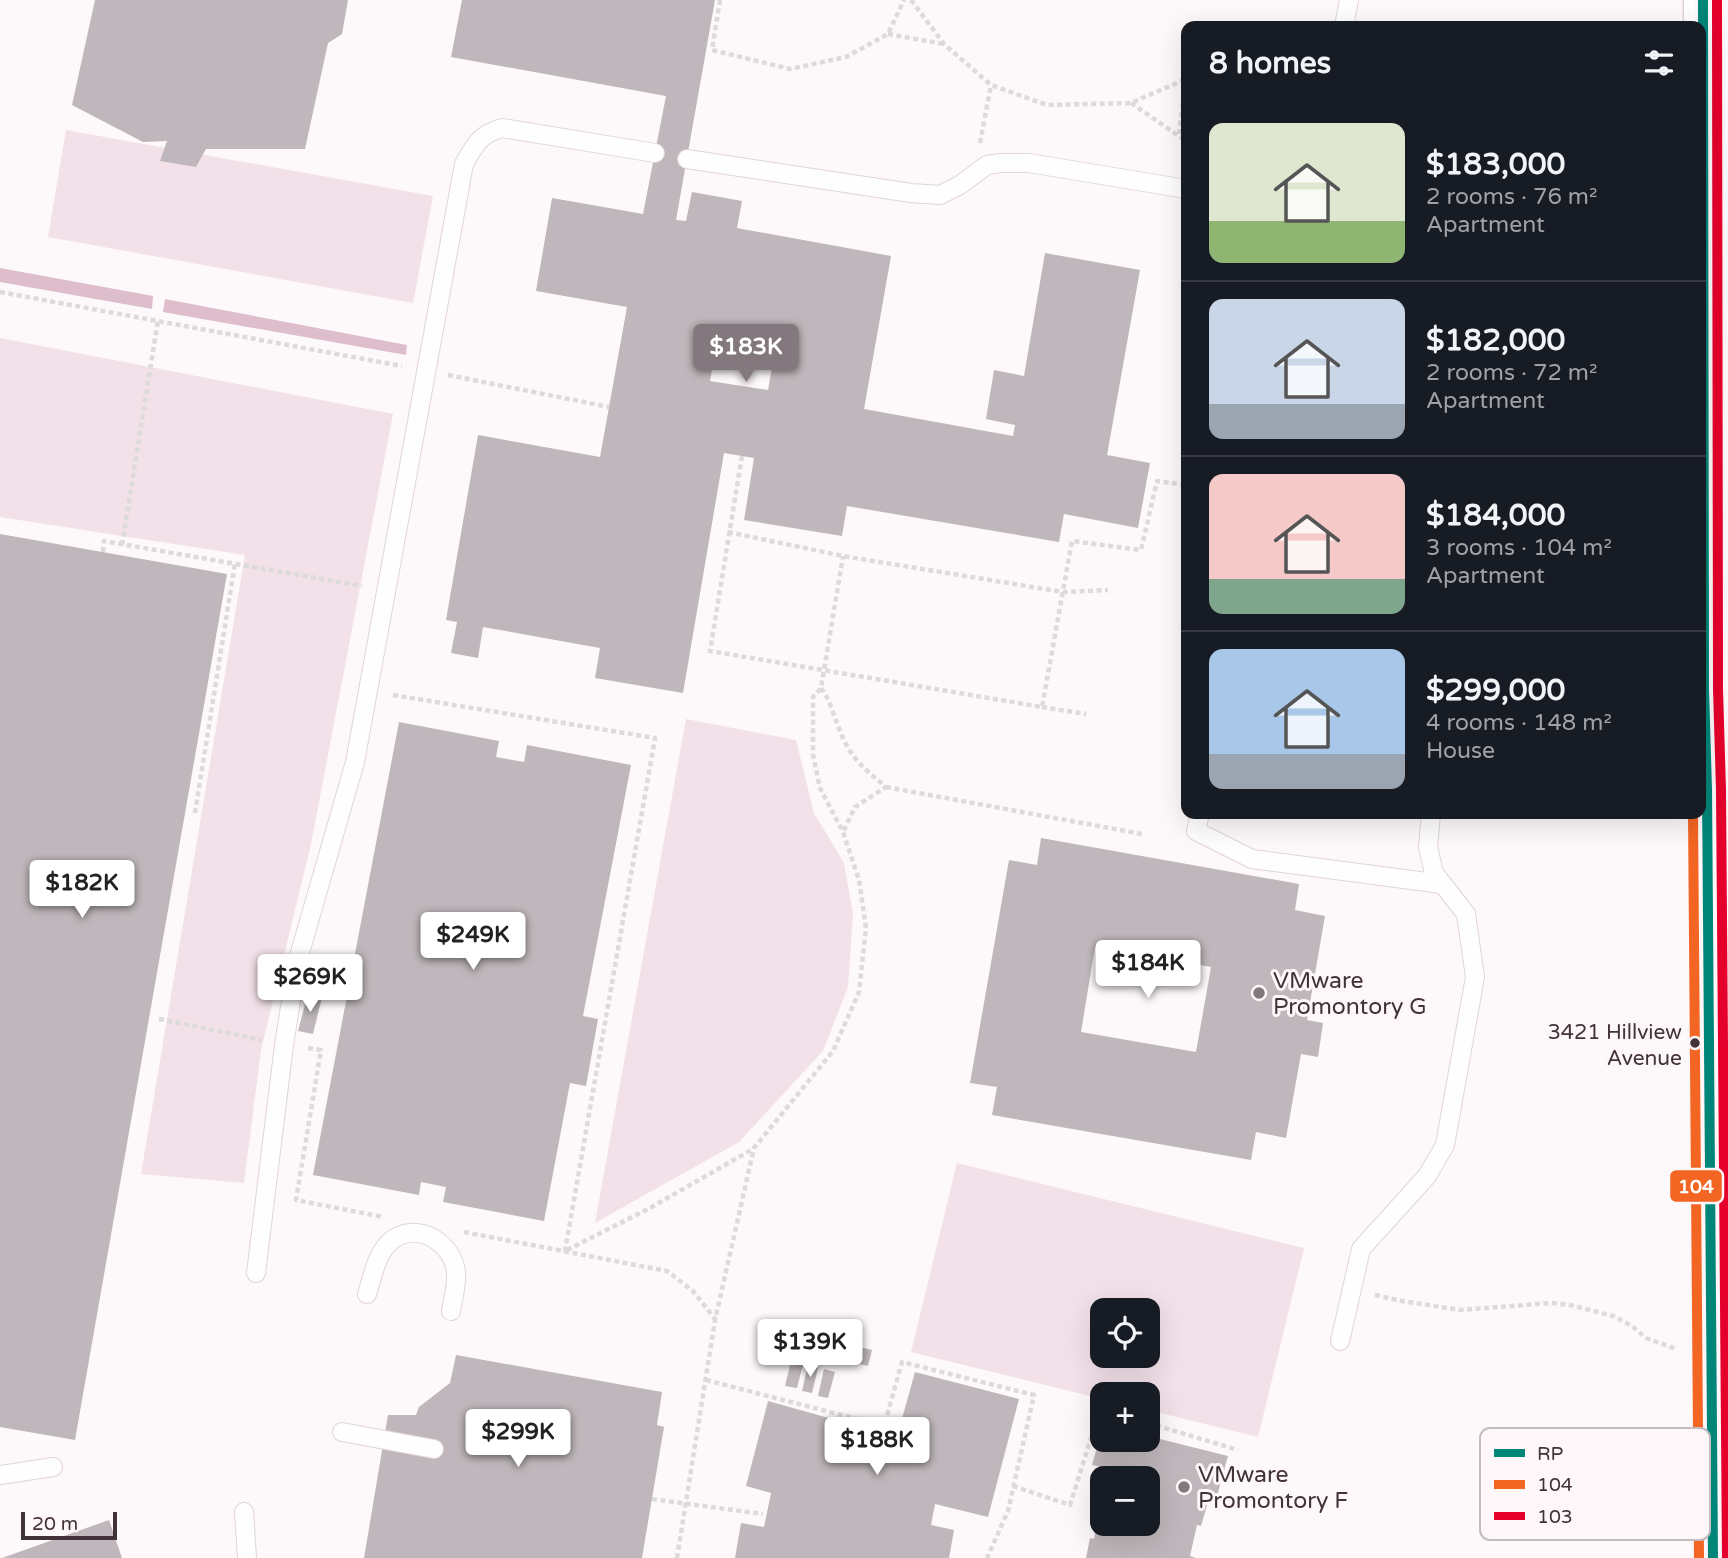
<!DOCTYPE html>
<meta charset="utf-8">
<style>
:root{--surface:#171b24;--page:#20242c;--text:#f1f3f6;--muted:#9ea1a6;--line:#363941;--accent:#83787d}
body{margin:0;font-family:"Varela Round",sans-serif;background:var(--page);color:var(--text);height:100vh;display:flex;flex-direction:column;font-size:26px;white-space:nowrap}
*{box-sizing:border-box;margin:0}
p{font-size:23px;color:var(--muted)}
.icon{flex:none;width:38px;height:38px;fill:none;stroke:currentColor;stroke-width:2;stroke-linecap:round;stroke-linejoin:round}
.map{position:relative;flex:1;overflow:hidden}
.side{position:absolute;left:1181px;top:21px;width:525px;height:798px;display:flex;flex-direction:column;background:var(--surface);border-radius:14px;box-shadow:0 7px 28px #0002}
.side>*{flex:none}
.buttons{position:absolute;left:1090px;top:1298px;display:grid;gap:14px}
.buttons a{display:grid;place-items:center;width:70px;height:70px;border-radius:14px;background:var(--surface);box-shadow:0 7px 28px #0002;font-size:35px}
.scale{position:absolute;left:21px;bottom:18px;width:96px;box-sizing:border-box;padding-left:7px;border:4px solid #413339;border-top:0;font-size:19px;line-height:24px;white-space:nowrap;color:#413339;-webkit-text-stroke:5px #fef7fa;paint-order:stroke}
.price{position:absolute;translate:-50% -60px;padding:0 16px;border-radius:7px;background:#fff;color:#222;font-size:23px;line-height:46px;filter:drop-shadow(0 2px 4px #0008)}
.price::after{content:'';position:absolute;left:50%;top:42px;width:21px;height:16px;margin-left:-10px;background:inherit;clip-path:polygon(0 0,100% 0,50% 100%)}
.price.selected{background:var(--accent);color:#fff}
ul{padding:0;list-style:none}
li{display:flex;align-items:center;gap:21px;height:175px;padding:0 28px}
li+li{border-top:2px solid var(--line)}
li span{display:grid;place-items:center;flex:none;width:196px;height:140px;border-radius:14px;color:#555}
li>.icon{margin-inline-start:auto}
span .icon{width:84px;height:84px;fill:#fffc;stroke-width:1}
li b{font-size:30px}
h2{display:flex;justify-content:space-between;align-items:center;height:84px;padding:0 28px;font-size:30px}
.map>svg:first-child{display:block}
.green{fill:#f3e1e9;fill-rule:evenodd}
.water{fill:#debecc}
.building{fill:#bfb7bb;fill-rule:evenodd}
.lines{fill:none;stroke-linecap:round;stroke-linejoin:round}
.service-casing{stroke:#dfd5da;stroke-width:20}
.tertiary-casing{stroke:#dfd5da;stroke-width:41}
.path{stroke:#dcdadb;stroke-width:4.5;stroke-dasharray:5 3.5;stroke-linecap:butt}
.service{stroke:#fffefe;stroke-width:18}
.tertiary{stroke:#fffefe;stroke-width:38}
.bus-1-casing{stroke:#fef7fa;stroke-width:16}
.bus-2-casing{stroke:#fef7fa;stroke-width:16}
.bus-3-casing{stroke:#fef7fa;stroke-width:16}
.bus-1{stroke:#008579;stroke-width:10}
.bus-2{stroke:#f26522;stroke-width:10}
.bus-3{stroke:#e4002b;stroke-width:10}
.poi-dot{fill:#83787d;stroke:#fef7fa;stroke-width:2.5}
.bus-dot{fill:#413339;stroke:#fef7fa;stroke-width:2.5}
.labels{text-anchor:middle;stroke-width:6;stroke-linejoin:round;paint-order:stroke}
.bus-label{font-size:21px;fill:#413339;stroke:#fef7fa;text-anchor:end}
.poi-label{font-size:23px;fill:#413339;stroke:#fef7fa;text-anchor:start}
.key{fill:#fef7fa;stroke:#c5bcc0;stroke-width:2}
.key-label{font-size:19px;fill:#413339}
.line-badge{stroke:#fef7fa;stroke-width:2.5}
.badge-label{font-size:19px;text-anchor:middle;font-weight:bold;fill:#fff}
</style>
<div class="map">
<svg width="1728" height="1558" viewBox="0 0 1728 1558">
<rect width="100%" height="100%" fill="#fdf8fa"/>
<!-- green -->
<g class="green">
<path d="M 66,130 L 433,196 L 413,303 L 48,237 Z"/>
<path d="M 0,338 L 393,414 L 311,844 L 261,1050 L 244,1183 L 141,1174 L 245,555 L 0,517 Z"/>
<path d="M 686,719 L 796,740 L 814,813 L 844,863 L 853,914 L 848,987 L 823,1051 L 739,1142 L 595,1223 Z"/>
<path d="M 957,1163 L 1304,1248 L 1258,1437 L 1148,1410 L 1148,1395 L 1102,1395 L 1102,1399 L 911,1352 ZM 1102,1311 L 1148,1311 L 1148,1356 L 1102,1356 Z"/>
</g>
<!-- water -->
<g class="water">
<path d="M 0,268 L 153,296 L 152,309 L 0,282 Z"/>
<path d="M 165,299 L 407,345 L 406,355 L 163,312 Z"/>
</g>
<!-- building -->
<g class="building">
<path d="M 95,0 L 348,0 L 342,34 L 328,43 L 305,149 L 206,149 L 196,167 L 160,161 L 167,141 L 143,142 L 72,105 Z"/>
<path d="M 462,0 L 715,0 L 676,220 L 686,221 L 692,192 L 742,201 L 737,228 L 891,256 L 864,409 L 1013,436 L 1015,425 L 986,419 L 994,370 L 1024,376 L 1045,253 L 1140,270 L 1107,455 L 1150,463 L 1138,528 L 1064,514 L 1059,542 L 847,506 L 842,536 L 744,520 L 754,458 L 724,453 L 683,693 L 595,678 L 600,648 L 483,627 L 478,658 L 451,653 L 457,622 L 446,620 L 478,435 L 600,457 L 627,307 L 536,291 L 552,198 L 643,214 L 666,96 L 451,57 ZM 720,324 L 778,334 L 768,390 L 710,381 Z"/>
<path d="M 0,534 L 227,574 L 75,1440 L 0,1427 Z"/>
<path d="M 399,722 L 499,741 L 496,757 L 524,762 L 527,745 L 631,765 L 583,1016 L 598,1019 L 586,1086 L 570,1083 L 544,1221 L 443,1202 L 446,1187 L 421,1182 L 419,1195 L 313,1175 Z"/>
<path d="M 1041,838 L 1299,884 L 1295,910 L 1325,916 L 1307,1020 L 1323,1023 L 1318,1057 L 1301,1054 L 1286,1138 L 1256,1132 L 1251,1160 L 992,1115 L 997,1087 L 970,1083 L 1009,860 L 1037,865 ZM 1095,947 L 1211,967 L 1196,1052 L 1081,1032 Z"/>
<path d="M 308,993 L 322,997 L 313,1034 L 298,1031 Z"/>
<path d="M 848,1344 L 872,1350 L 868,1366 L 844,1360 Z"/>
<path d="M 456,1355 L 662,1392 L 657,1425 L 664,1427 L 642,1558 L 364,1558 L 388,1415 L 416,1415 L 419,1407 L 450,1383 Z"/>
<path d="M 791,1361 L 803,1364 L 797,1388 L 785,1386 Z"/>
<path d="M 808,1365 L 818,1368 L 812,1393 L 802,1391 Z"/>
<path d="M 824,1369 L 835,1372 L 828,1398 L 818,1396 Z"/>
<path d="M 915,1372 L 1019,1399 L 988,1517 L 935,1504 L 931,1525 L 954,1530 L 949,1558 L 735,1558 L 741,1523 L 764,1527 L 771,1493 L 746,1486 L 768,1401 L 861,1427 L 854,1449 L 891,1458 Z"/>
<path d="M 1102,1430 L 1102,1440 L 1148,1440 L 1148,1436 L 1228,1456 L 1217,1496 L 1210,1495 L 1201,1526 L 1197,1525 L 1190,1556 L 1196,1558 L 1086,1558 L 1090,1538 L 1094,1539 L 1101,1501 L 1102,1524 L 1148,1524 L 1148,1479 L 1102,1479 L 1102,1501 L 1093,1498 L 1101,1467 L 1092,1465 Z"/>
<path d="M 109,1520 L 122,1558 L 2,1558 Z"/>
</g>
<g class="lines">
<!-- service casing -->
<g class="service-casing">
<g id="service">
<path d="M 1344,26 L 1349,0"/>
<path d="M 687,159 L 911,193 L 940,195 L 960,185 L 987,165 L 1001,163 L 1029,163 L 1186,189"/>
<path d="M 1200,814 L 1196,831 L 1252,859 L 1442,884"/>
<path d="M 256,1273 L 284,1045 L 297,963 L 355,762 L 464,164 C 476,143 479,135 502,128 L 655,153"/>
<path d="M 367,1294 C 373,1276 376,1253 392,1240 C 418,1220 454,1244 456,1273 C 457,1285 453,1299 451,1311"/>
<path d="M 1340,1341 L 1361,1249 L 1427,1176 L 1445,1145 L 1475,977 L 1466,914 L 1434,873 L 1428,847 L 1431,814"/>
<path d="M 342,1432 L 434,1449"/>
<path d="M 0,1475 L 53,1467"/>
<path d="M 244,1512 L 247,1558"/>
</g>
</g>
<!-- tertiary casing -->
<g class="tertiary-casing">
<path id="tertiary" d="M 1703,0 L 1704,689 L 1707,790 L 1713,1558"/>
</g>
<!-- path -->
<g class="path">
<path d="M 720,0 L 712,50 L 790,69 L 846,57 L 888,34 L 904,0"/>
<path d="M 911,0 L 944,44 L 991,85 L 1047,105 L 1131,103 L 1186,79"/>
<path d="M 888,34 L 944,44"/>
<path d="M 1131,103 L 1186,141"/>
<path d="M 1179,134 L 1186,80"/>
<path d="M 980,143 L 991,85"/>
<path d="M 0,292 L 402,366"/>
<path d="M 448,375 L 609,407"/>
<path d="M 742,456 L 710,651 L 1042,707 L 1072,541 L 1141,550 L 1157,481 L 1186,485"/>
<path d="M 728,532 L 843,556 L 1063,592 L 1108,590"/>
<path d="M 122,545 L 158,320"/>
<path d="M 103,552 L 104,541 L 362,586"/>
<path d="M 821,688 C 831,701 834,718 841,733 C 850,758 867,771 886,787 L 855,807 L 843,832"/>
<path d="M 393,695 L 655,738 L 565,1251"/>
<path d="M 1042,707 L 1086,714"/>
<path d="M 886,787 L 1142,834"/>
<path d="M 195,813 L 235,563"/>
<path d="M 159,1019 L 262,1040"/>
<path d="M 308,1048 L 321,1050 L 296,1200 L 383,1217"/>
<path d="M 464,1232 L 667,1271 L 693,1291 L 715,1319"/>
<path d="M 567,1250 L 650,1208 L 753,1149"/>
<path d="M 1375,1295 L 1402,1301 L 1460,1310 L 1551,1303 L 1570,1305 L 1613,1316 L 1632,1326 L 1646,1338 L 1676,1349"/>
<path d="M 706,1380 L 884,1426 L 902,1362 L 1034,1395 L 1008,1511 L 987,1558"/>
<path d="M 1148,1423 L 1238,1450"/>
<path d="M 1013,1486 L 1070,1505 L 1100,1409 L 1102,1410"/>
<path d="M 652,1499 L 763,1514"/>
<path d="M 677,1558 L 715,1320 L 754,1148 L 833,1051 L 859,992 L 866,928 L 859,880 L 843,832 L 820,788 L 813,755 L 813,697 L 821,688 L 843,556"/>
</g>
<!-- service -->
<use href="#service" class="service"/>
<!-- tertiary -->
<use href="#tertiary" class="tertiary"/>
<!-- bus-1 casing -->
<g class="bus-1-casing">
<path id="bus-1" d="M 1703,0 L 1704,689 L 1707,790 L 1713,1558"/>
</g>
<!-- bus-2 casing -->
<g class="bus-2-casing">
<path id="bus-2" d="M 1693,814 L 1699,1558"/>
</g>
<!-- bus-3 casing -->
<g class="bus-3-casing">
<path id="bus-3" d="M 1717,0 L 1718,689 L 1721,790 L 1727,1558"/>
</g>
<!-- bus-1 -->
<use href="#bus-1" class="bus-1"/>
<!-- bus-2 -->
<use href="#bus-2" class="bus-2"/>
<!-- bus-3 -->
<use href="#bus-3" class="bus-3"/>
</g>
<!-- markers -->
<g class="poi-dot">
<circle cx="1259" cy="993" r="7"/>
<circle cx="1184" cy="1487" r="7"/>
</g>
<circle class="bus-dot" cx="1695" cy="1043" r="6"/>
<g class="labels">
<!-- bus labels -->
<g class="bus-label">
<text x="1682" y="1039">3421 Hillview<tspan x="1682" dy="26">Avenue</tspan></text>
</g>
<!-- poi labels -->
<g class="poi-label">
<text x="1273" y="988">VMware<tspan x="1273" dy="26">Promontory G</tspan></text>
<text x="1198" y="1482">VMware<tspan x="1198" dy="26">Promontory F</tspan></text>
</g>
</g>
<!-- legend -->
<rect x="1480" y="1428" width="230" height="112" rx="10" class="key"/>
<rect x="1494" y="1449" width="31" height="8" fill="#008579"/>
<rect x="1494" y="1480" width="31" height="9" fill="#f26522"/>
<rect x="1494" y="1512" width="31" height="8" fill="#e4002b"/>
<g class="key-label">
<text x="1537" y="1460">RP</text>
<text x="1537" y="1491">104</text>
<text x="1537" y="1523">103</text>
</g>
<rect class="line-badge" x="1669" y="1169" width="54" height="34" rx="7" fill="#f26522"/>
<g class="badge-label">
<text x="1696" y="1193">104</text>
</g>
</svg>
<div class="buttons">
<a><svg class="icon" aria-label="locate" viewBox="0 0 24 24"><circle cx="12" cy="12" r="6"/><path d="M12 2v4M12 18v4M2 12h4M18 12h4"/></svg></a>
<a>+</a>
<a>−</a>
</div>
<div class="scale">20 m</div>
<b class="price selected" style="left:746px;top:384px">$183K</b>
<b class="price" style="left:82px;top:920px">$182K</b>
<b class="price" style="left:473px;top:972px">$249K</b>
<b class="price" style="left:1148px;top:1000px">$184K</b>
<b class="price" style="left:310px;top:1014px">$269K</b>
<b class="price" style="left:810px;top:1379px">$139K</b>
<b class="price" style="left:518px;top:1469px">$299K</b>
<b class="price" style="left:877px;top:1477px">$188K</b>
<section class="side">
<h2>8 homes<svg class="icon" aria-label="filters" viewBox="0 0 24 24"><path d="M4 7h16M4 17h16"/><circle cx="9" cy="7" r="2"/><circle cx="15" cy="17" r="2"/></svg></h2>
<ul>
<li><span style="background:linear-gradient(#dfe7d0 70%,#8fb573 0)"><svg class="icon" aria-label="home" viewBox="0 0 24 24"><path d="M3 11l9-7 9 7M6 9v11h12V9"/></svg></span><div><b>$183,000</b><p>2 rooms · 76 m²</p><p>Apartment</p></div></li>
<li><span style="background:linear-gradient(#c9d6e8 75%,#9aa5b1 0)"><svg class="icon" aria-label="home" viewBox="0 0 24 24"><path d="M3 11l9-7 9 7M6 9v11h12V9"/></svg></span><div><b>$182,000</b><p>2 rooms · 72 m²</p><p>Apartment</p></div></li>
<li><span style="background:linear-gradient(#f6c9c9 75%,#7fa58c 0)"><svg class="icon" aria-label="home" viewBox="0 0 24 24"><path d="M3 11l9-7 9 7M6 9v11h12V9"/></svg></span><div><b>$184,000</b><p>3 rooms · 104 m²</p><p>Apartment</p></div></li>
<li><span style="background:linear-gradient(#a9c7e8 75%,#9aa5b1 0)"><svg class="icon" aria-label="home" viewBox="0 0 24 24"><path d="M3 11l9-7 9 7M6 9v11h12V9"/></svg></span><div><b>$299,000</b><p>4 rooms · 148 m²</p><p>House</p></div></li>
</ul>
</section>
</div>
